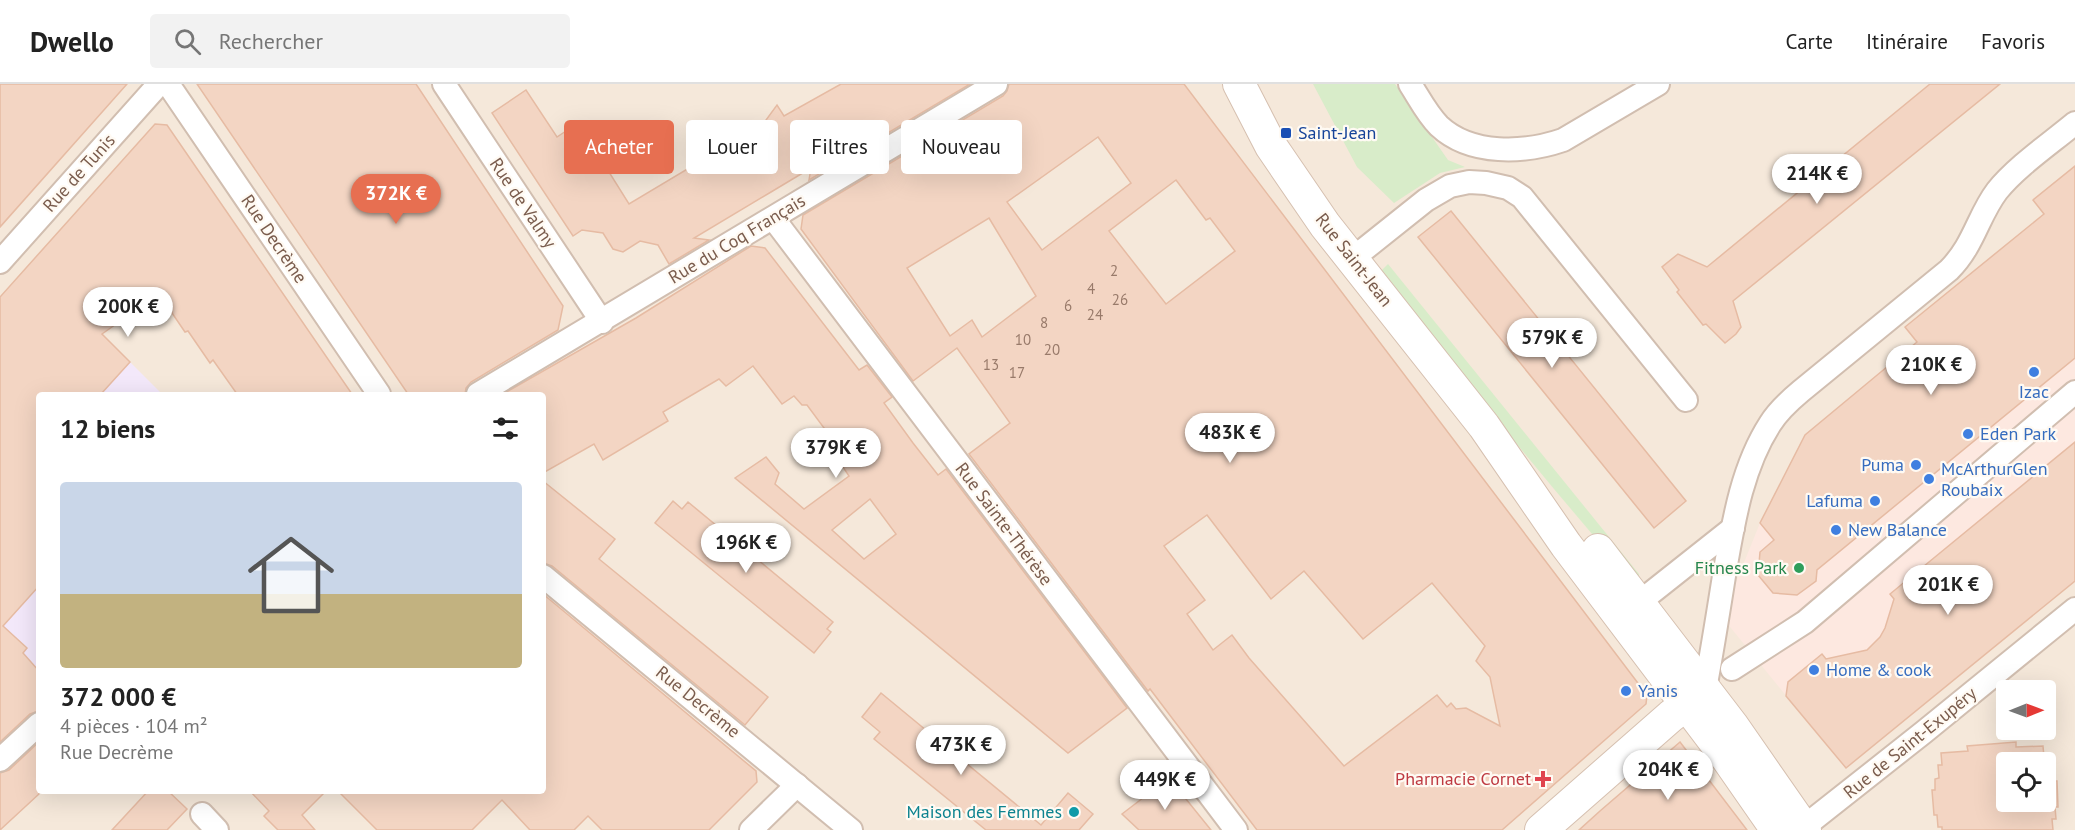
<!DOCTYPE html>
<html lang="fr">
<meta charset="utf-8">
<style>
:root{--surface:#fff;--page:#f2f2f2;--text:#222;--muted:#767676;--line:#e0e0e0;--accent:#e76f51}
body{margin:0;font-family:"PT Sans",sans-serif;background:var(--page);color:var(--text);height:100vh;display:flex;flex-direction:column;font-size:22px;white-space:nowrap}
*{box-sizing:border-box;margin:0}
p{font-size:20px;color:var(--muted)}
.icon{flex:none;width:33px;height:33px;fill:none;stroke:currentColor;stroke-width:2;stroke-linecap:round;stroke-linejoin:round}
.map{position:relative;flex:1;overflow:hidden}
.details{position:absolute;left:36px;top:308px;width:510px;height:402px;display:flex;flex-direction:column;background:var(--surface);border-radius:6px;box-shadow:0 6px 24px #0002}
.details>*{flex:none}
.hud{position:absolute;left:564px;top:36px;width:570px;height:54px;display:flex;gap:12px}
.needle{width:39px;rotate:89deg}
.buttons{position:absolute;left:1996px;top:596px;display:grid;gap:12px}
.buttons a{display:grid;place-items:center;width:60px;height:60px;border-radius:6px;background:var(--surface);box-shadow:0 6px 24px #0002;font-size:30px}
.price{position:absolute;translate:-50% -51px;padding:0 14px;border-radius:21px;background:#fff;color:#222;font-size:20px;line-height:39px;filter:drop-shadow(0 2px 3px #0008)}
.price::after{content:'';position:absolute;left:50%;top:36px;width:18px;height:14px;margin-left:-9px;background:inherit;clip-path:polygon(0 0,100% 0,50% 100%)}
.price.selected{background:var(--accent);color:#fff}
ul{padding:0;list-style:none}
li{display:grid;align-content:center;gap:12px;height:318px;padding:0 24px}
li span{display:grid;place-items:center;height:186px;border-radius:6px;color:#555}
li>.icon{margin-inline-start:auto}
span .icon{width:108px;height:108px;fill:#fffc;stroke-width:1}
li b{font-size:26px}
h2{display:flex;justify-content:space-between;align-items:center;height:72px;padding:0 24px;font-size:26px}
.chip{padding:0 21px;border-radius:6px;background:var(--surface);box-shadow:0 6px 24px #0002;font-size:21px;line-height:54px}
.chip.selected{background:var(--accent);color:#fff}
header{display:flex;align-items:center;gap:36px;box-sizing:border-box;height:84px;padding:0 30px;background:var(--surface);border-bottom:2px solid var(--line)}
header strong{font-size:28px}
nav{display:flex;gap:33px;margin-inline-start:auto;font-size:21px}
.search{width:420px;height:54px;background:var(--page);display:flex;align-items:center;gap:15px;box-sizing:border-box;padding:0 21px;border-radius:6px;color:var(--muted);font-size:22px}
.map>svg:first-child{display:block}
.residential{fill:#f5e8da;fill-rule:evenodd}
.commercial{fill:#fde8e0}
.education{fill:#f3e8fa}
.green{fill:#d8ecc9}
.building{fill:#f3d5c3;stroke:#e6bba3;stroke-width:1.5;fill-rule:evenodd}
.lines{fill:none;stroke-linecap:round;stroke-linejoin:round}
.street-casing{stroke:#d1beb0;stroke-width:26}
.secondary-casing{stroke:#d6c0b0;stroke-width:34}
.street{stroke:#fff;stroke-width:22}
.secondary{stroke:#fff;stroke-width:32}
.transit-dot{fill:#1a4fb4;stroke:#fffaf3;stroke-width:2}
.shop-dot{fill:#3f7fe0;stroke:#fffaf3;stroke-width:2}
.leisure-dot{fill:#2e9e5b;stroke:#fffaf3;stroke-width:2}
.health-dot{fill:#e0444e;stroke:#fffaf3;stroke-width:2}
.culture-dot{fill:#0f9aa8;stroke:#fffaf3;stroke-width:2}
.labels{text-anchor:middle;stroke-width:4.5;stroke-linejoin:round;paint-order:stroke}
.number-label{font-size:15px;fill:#987a6a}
.transit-label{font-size:18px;fill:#164399;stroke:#fffaf3;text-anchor:start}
.street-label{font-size:18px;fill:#7a5c4d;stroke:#fffaf3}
.shop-label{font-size:18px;fill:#366cbe;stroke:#fffaf3;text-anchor:start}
.leisure-label{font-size:18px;fill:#27864d;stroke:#fffaf3;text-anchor:end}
.health-label{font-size:18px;fill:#be3a42;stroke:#fffaf3;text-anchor:end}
.culture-label{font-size:18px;fill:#0d838f;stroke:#fffaf3;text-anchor:end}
</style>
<header>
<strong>Dwello</strong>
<div class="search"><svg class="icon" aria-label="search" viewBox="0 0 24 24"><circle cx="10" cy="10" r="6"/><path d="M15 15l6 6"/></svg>Rechercher</div>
<nav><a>Carte</a><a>Itinéraire</a><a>Favoris</a></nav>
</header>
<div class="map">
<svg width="2075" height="746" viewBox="0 0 2075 746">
<rect width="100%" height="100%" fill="#fdf6ec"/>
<!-- residential -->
<path class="residential" d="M 0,0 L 2075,0 L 2075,746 L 0,746 ZM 39,310 L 543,310 L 543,706 L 39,706 ZM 2007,606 L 2046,606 L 2046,645 L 2007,645 ZM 2007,678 L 2046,678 L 2046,717 L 2007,717 Z"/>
<!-- commercial -->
<path class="commercial" d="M 2075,82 L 2075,496 L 1844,683 L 1722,533 L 1760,439 L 1805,351 L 1917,259 L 1905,243 L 2044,130 L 2033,116 Z"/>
<!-- education -->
<g class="education">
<path d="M 119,267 L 162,310 L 81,310 Z"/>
<path d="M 39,358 L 39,587 L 23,569 L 27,563 L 0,540 L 0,402 Z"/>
</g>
<!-- green -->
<g class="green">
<path d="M 1313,0 L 1395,0 L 1448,76 L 1465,83 L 1440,89 L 1394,119 L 1357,83 Z"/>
<path d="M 1388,180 L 1639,490 L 1639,495 L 1598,457 L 1554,405 L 1482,318 L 1381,187 Z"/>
</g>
<!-- building -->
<g class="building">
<path d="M 0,0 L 127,0 L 0,143 Z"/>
<path d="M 197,0 L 416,0 L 563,222 L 558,246 L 471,298 L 466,304 L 465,310 L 408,310 Z"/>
<path d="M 841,0 L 970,0 L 809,96 L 811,84 L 771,108 L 694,154 L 709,156 L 669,180 L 658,161 L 640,157 L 623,168 L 613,165 L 603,149 L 582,146 L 573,152 L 492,29 L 526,6 L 557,53 L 572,43 L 599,83 L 604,80 L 629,120 L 756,44 L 758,47 L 777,21 L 784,32 Z"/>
<path d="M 1009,0 L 1184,0 L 1647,611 L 1646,620 L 1502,746 L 1257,746 L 1150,605 L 1148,607 L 969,370 L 1010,339 L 957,264 L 913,297 L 801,145 L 803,131 L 1003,12 L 1007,7 ZM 1098,53 L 1131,99 L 1042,166 L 1007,118 ZM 1176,96 L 1206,136 L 1210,134 L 1235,167 L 1166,220 L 1109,147 ZM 989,134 L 1036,212 L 982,253 L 972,236 L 950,252 L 907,184 ZM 1207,431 L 1271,515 L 1304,487 L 1363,555 L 1432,499 L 1485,562 L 1476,577 L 1490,593 L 1500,642 L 1466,624 L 1456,625 L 1451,619 L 1447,623 L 1437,611 L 1344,682 L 1249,574 L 1232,551 L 1213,566 L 1187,530 L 1205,516 L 1164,462 Z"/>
<path d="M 1930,0 L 2000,0 L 1733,217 L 1741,243 L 1736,250 L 1725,259 L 1706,240 L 1703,241 L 1677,208 L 1679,206 L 1662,183 L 1678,170 L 1707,183 Z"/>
<path d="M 155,40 L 167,41 L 352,310 L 237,310 L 213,276 L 210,279 L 188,247 L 185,248 L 168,223 L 158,230 L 149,217 L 102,250 L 130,278 L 101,310 L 39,310 L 39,502 L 3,542 L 27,564 L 23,569 L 39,587 L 39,627 L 30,630 L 0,658 L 0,213 Z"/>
<path d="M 2075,82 L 2075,274 L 1817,486 L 1816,497 L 1797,511 L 1773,509 L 1758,491 L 1760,468 L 1774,456 L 1760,439 L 1805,351 L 1917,258 L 1905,243 L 2044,130 L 2033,116 Z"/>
<path d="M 1451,127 L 1686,417 L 1654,444 L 1418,153 Z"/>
<path d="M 751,162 L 765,164 L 859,286 L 867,281 L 892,313 L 884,319 L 913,359 L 938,391 L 946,385 L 1127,624 L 1068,669 L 735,394 L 766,373 L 779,389 L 775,400 L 804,425 L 849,392 L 831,365 L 835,362 L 825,349 L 827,348 L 807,321 L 802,321 L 794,312 L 782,320 L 753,282 L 726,302 L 719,295 L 663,328 L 668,337 L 603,376 L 594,360 L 543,389 L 543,310 L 503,310 L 636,234 ZM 870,415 L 896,450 L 864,475 L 832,446 Z"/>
<path d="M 2075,358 L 2075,497 L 1846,684 L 1786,612 L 1788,598 L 1822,570 L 1826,575 L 1867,566 L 1880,553 L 1885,544 L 1894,515 L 1890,510 Z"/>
<path d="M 543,397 L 615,455 L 599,475 L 768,613 L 745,641 L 552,482 L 543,479 Z"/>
<path d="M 673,417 L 682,425 L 688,418 L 833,538 L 827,545 L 831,548 L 814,569 L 655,439 Z"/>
<path d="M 543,510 L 756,687 L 757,698 L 709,746 L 602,746 L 588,732 L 574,746 L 530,746 L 502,716 L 472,746 L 377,746 L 337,706 L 543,706 Z"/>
<path d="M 881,609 L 1041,741 L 1068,709 L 1093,730 L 1079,746 L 986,746 L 874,655 L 880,648 L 862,633 Z"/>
<path d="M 39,658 L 39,710 L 0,746 L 0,689 L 9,686 Z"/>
<path d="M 1680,658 L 1747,746 L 1579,746 L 1600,727 Z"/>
<path d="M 2016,658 L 2016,663 L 2043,662 L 2044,673 L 2048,673 L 2049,686 L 2053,686 L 2054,697 L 2057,697 L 2058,723 L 2055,723 L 2056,735 L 2052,735 L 2053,746 L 1942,746 L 1942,743 L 1938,743 L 1937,731 L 1934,731 L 1932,706 L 1935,706 L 1935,695 L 1939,694 L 1938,681 L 1942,681 L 1941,669 L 1968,667 L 1967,662 ZM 2007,678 L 2046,678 L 2046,717 L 2007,717 Z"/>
<path d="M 1169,694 L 1211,746 L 1139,746 L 1122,730 Z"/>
<path d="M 149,706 L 167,706 L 187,725 L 167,746 L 112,746 Z"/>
<path d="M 249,706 L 327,706 L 302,731 L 315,746 L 278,746 L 264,732 L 269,727 Z"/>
</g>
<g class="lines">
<!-- street casing -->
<g class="street-casing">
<g id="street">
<path d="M 168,0 L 379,310"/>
<path d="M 444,0 L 602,238"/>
<path d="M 1410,0 C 1419,14 1427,30 1439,42 C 1471,72 1525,69 1563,56 L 1658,0"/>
<path d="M 773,134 L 1236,746"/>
<path d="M 1352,175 L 1426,116 L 1450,102 L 1469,98 L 1486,99 L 1508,104 L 1522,113 L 1686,316"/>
<path d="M 0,178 L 159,0"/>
<path d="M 478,310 L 996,0"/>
<path d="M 543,492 L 851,746"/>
<path d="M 1627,528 L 1733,444"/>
<path d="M 1732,585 L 1805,538 L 2075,308"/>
<path d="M 1705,605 C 1712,568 1718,530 1724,492 C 1733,441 1741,385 1770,340 C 1778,327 1789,317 1801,307 L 1949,186 C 1974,161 1978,132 1997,107 C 2016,83 2051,59 2075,39"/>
<path d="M 0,676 L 39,640"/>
<path d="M 202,730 L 217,746"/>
<path d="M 751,746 L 797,701"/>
<path d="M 1800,746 L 1924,648 L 2075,525"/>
</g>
</g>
<!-- secondary casing -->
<g class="secondary-casing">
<g id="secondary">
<path d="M 1239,0 L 1271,62 L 1325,141 L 1484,342 L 1566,461 L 1727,674 L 1777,746"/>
<path d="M 1598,466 L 1732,641 L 1805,746"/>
<path d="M 1541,746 L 1671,632 L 1702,608"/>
</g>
</g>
<!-- street -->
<use href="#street" class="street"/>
<!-- secondary -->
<use href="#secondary" class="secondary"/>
</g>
<!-- markers -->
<rect class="transit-dot" x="1280" y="43" width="12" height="12" rx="3"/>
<g class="shop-dot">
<circle cx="2034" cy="288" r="6"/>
<circle cx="1968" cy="350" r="6"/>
<circle cx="1916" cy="381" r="6"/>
<circle cx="1929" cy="395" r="6"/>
<circle cx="1875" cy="417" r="6"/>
<circle cx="1836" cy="446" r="6"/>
<circle cx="1814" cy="586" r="6"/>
<circle cx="1626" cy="607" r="6"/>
</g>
<circle class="leisure-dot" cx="1799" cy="484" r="6"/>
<path class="health-dot" d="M1540 686h6v6h6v6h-6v6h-6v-6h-6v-6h6z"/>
<circle class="culture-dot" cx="1074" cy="728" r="6"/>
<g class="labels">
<!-- number labels -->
<g class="number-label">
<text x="1114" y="192">2</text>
<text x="1091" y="210">4</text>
<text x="1120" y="221">26</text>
<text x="1068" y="227">6</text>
<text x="1095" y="236">24</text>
<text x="1044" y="244">8</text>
<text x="1023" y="261">10</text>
<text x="1052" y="271">20</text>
<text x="991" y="286">13</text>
<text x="1017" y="294">17</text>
</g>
<!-- transit labels -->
<g class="transit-label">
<text x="1298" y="55">Saint-Jean</text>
</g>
<!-- street labels -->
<g class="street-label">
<text transform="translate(79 89) rotate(-48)" y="6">Rue de Tunis</text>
<text transform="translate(523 119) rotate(56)" y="6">Rue de Valmy</text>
<text transform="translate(274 155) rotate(56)" y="6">Rue Decrème</text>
<text transform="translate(737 155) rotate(-31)" y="6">Rue du Coq Français</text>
<text transform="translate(1354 176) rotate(52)" y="6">Rue Saint-Jean</text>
<text transform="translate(1004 440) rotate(53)" y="6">Rue Sainte-Thérèse</text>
<text transform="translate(698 618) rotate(39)" y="6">Rue Decrème</text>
<text transform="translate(1910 659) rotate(-39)" y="6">Rue de Saint-Exupéry</text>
</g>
<!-- shop labels -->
<g class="shop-label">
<text x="2034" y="314" text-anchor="middle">Izac</text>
<text x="1980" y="356">Eden Park</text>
<text x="1904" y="387" text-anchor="end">Puma</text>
<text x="1941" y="391">McArthurGlen<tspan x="1941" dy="21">Roubaix</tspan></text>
<text x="1863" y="423" text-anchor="end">Lafuma</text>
<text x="1848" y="452">New Balance</text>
<text x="1826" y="592">Home &amp; cook</text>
<text x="1638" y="613">Yanis</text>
</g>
<!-- leisure labels -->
<g class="leisure-label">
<text x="1787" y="490">Fitness Park</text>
</g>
<!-- health labels -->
<g class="health-label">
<text x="1531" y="701">Pharmacie Cornet</text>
</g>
<!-- culture labels -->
<g class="culture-label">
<text x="1062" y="734">Maison des Femmes</text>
</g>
</g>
</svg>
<div class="buttons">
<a><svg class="needle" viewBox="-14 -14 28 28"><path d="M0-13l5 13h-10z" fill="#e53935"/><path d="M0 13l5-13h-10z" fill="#767676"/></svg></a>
<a><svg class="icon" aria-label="locate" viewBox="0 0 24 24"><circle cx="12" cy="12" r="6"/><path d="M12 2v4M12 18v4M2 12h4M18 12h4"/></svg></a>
</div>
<b class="price" style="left:1817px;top:121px">214K €</b>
<b class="price selected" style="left:396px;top:141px">372K €</b>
<b class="price" style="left:128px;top:254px">200K €</b>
<b class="price" style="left:1552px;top:285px">579K €</b>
<b class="price" style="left:1931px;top:312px">210K €</b>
<b class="price" style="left:1230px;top:380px">483K €</b>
<b class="price" style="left:836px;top:395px">379K €</b>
<b class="price" style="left:746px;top:490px">196K €</b>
<b class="price" style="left:1948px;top:532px">201K €</b>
<b class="price" style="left:961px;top:692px">473K €</b>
<b class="price" style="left:1668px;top:717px">204K €</b>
<b class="price" style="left:1165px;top:727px">449K €</b>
<div class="hud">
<a class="chip selected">Acheter</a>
<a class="chip">Louer</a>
<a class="chip">Filtres</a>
<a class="chip">Nouveau</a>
</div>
<section class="details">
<h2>12 biens<svg class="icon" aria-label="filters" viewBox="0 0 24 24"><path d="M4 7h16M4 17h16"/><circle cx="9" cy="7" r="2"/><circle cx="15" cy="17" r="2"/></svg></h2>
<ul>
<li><span style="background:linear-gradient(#c9d6e8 60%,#c2b280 0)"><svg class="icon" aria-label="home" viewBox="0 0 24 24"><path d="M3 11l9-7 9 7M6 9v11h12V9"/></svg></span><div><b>372 000 €</b><p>4 pièces · 104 m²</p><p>Rue Decrème</p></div></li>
</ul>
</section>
</div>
